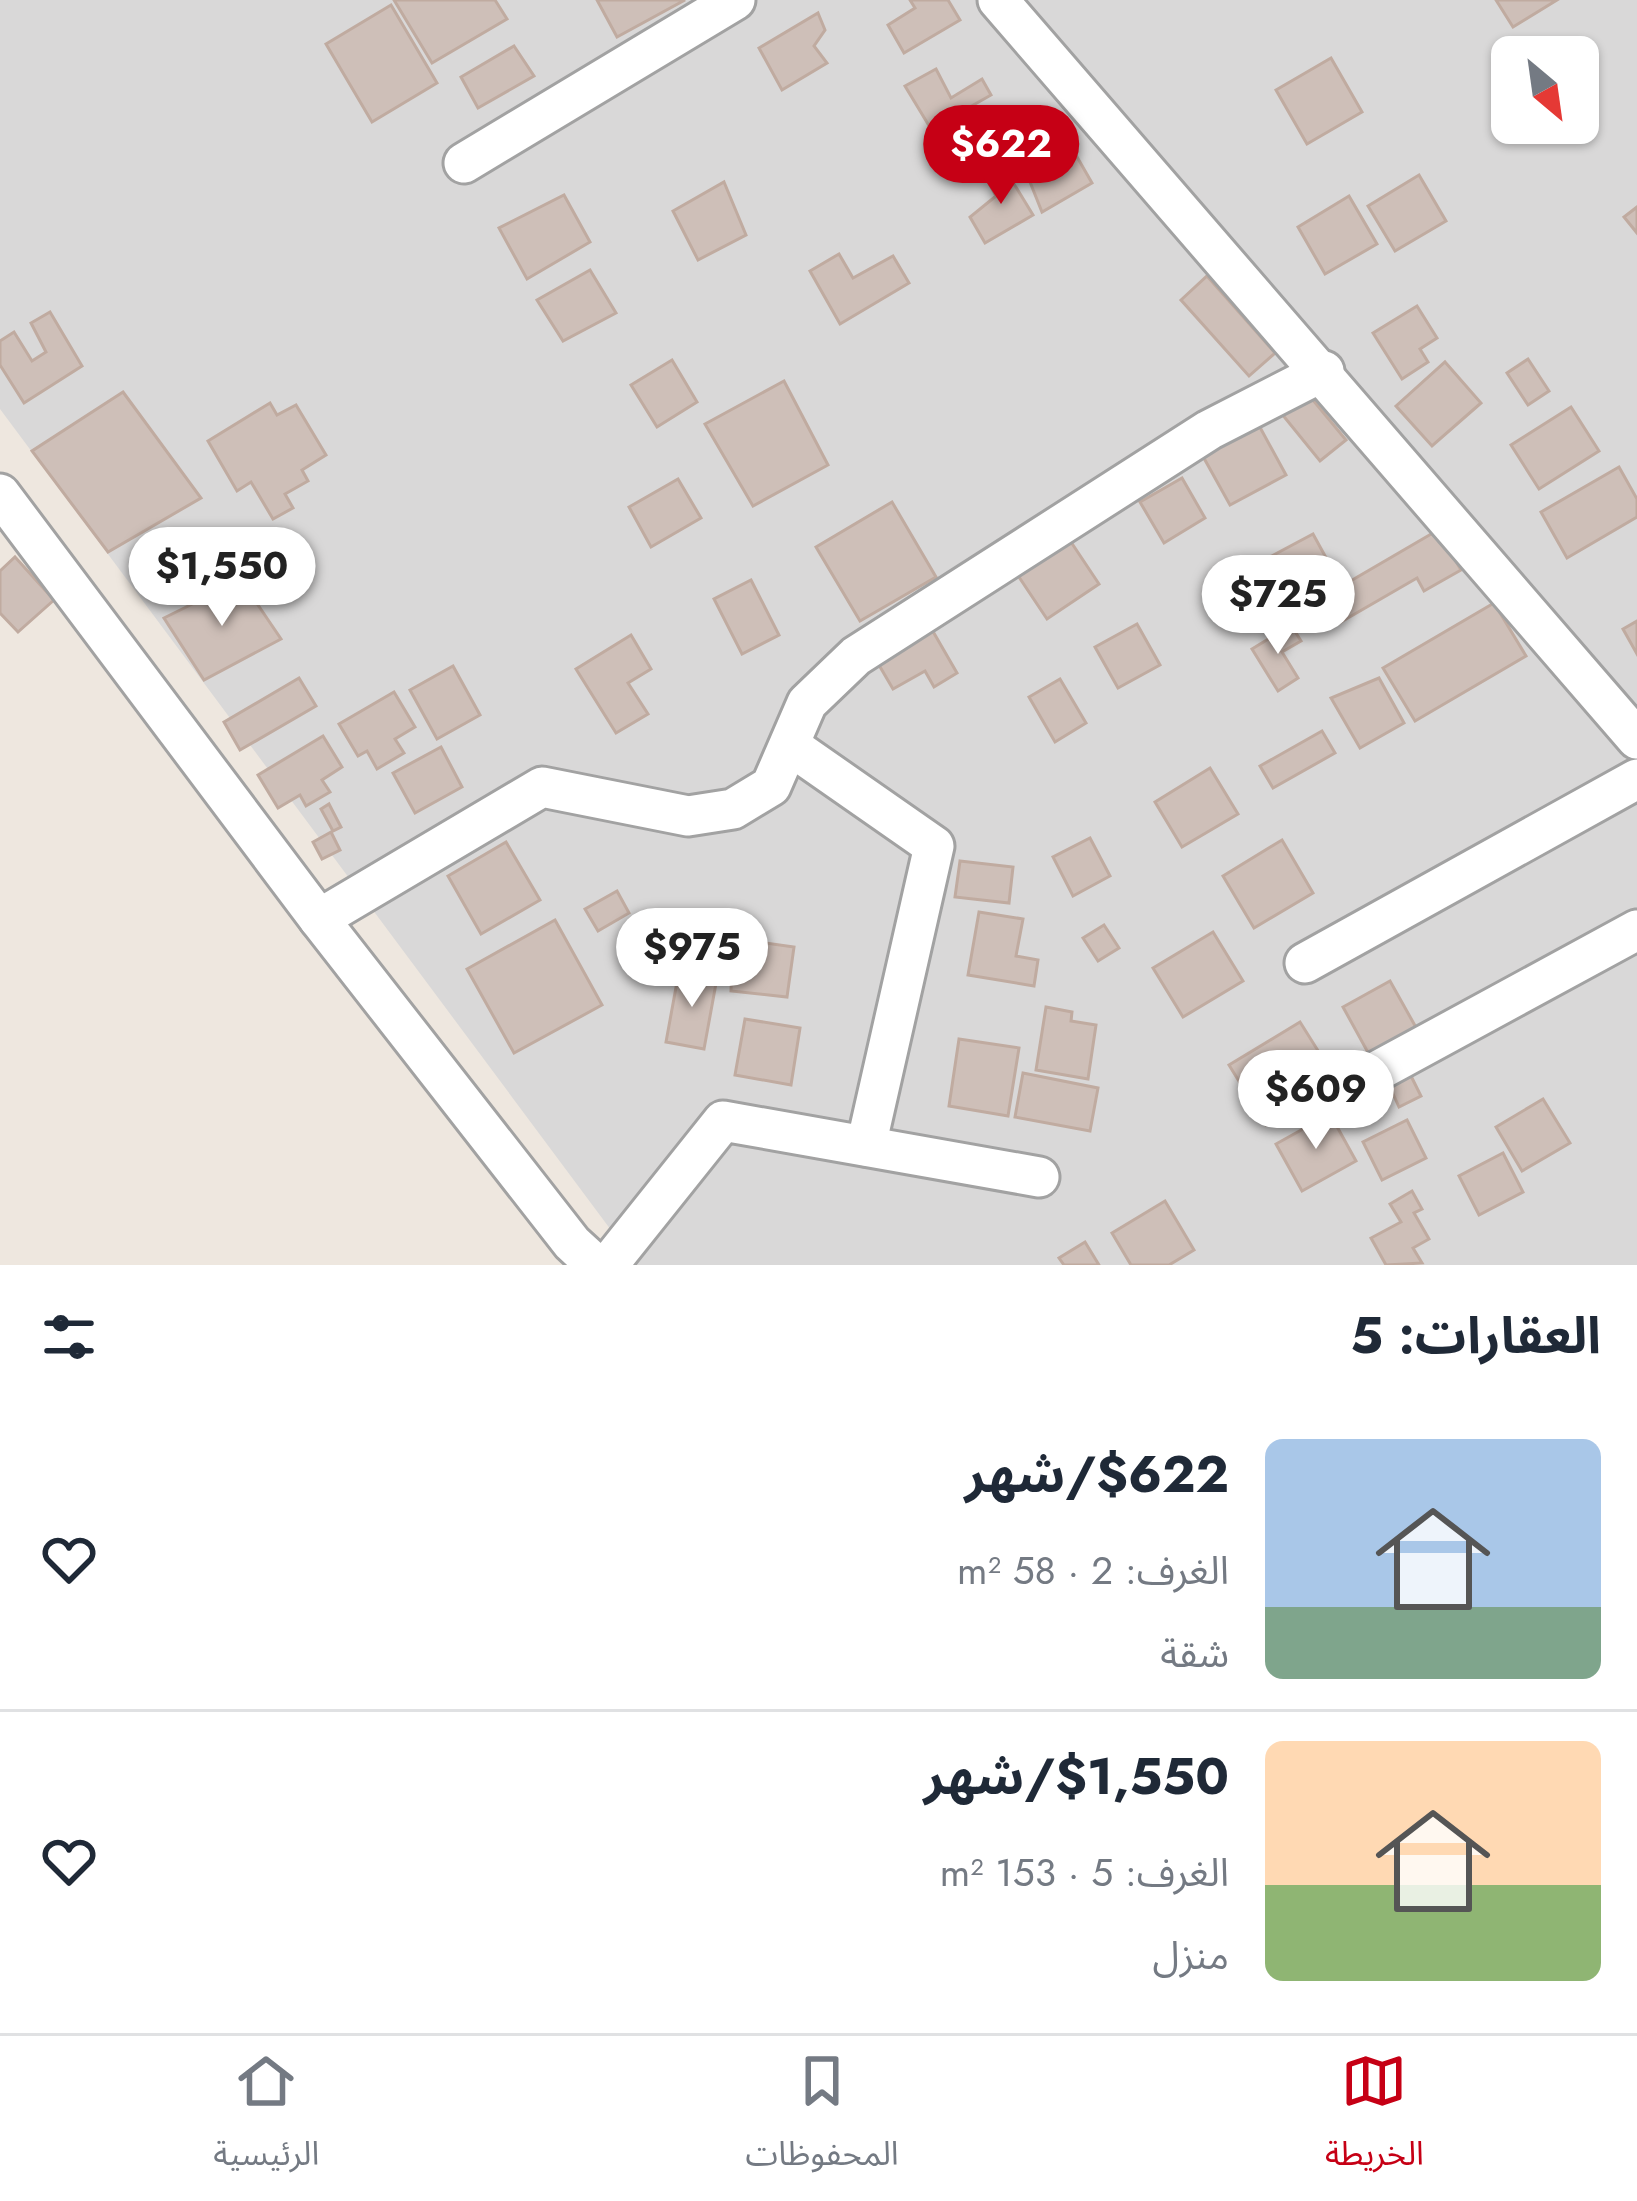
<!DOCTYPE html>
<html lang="ar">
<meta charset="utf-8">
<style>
:root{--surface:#fff;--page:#f2f2f3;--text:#1f2937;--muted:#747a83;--line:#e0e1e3;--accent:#c60015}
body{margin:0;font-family:Jost,"Noto Sans Arabic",sans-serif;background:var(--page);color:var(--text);direction:rtl;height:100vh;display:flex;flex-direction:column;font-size:45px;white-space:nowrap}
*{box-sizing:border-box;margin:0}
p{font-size:39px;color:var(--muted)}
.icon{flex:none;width:66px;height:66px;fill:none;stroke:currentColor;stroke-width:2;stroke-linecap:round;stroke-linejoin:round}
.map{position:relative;height:1265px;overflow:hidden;direction:ltr}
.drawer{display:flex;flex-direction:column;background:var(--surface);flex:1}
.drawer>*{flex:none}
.needle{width:78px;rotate:151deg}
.controls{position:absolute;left:1491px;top:36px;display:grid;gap:24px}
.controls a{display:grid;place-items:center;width:108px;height:108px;border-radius:18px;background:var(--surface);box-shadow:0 3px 9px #0004;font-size:60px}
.price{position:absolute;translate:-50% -102px;padding:0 27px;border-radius:42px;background:#fff;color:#222;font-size:39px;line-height:78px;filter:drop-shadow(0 3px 6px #0008)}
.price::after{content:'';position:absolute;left:50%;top:72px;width:36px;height:27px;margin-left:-18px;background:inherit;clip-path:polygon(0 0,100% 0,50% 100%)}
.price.active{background:var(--accent);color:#fff}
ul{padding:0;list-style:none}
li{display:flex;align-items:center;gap:36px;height:300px;padding:0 36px}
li+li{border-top:3px solid var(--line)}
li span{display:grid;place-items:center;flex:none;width:336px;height:240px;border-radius:18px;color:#555}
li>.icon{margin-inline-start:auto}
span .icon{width:144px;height:144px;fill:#fffc;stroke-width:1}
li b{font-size:51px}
h2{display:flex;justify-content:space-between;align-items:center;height:144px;padding:0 36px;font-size:51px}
.tab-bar{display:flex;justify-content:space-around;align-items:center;height:168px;border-top:3px solid var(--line);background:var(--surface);font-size:33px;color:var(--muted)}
.tab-bar a{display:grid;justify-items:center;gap:6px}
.tab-bar .active{color:var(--accent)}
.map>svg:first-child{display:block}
.residential{fill:#d9d8d8;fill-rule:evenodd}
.building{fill:#cebfb8;stroke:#c0aba0;stroke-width:3}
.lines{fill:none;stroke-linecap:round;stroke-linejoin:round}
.minor-casing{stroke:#a2a2a2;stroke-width:45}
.minor{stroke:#fff;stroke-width:39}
</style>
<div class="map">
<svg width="1637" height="1265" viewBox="0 0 1637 1265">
<rect width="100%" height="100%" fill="#eee7df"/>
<!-- residential -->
<path class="residential" d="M 0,0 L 1637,0 L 1637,1265 L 637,1265 L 0,409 ZM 1512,57 L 1578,57 L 1578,123 L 1512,123 Z"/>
<!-- building -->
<g class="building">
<path d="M 394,0 L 495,0 L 507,19 L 432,63 Z"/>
<path d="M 597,0 L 685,0 L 617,37 Z"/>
<path d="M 910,0 L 948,0 L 960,20 L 904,53 L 888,25 L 915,8 Z"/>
<path d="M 1496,0 L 1557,0 L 1513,27 Z"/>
<path d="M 391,5 L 437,83 L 372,122 L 326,44 Z"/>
<path d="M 818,13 L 825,30 L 814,46 L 827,63 L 782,90 L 759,48 Z"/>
<path d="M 514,46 L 534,76 L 478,108 L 461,77 Z"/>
<path d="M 1331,58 L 1362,112 L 1307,144 L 1276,90 Z"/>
<path d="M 936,69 L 951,98 L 982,79 L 991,95 L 931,129 L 905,86 Z"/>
<path d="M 1065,136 L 1092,183 L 1042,212 L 1030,182 L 1049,172 L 1036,152 Z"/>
<path d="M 1003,166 L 1033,215 L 985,243 L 970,217 L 996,196 L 985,176 Z"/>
<path d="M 1419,175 L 1446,221 L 1395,251 L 1368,206 Z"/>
<path d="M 724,182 L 746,235 L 698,260 L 673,211 Z"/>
<path d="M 564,195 L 590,242 L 527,279 L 499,228 Z"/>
<path d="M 1349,196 L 1377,244 L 1325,274 L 1298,227 Z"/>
<path d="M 1637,207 L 1637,233 L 1624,217 Z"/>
<path d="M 839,254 L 853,278 L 893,256 L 909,283 L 840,324 L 810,271 Z"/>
<path d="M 590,270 L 616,313 L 563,341 L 537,300 Z"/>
<path d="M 1207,276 L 1275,353 L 1249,376 L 1181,300 Z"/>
<path d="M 1417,306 L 1437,338 L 1420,349 L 1428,362 L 1402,379 L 1373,333 Z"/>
<path d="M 50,312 L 82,366 L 24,403 L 0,365 L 0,341 L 14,332 L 32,361 L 46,352 L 31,323 Z"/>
<path d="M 1528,359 L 1549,391 L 1528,405 L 1507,373 Z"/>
<path d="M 672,360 L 697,402 L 657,427 L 631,385 Z"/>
<path d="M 1445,362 L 1481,403 L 1432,446 L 1396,406 Z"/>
<path d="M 784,381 L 828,465 L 753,506 L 705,424 Z"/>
<path d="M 1303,388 L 1346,440 L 1320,461 L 1277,408 Z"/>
<path d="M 123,392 L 201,498 L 108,552 L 32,451 Z"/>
<path d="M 270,403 L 277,415 L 296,405 L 326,455 L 302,470 L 308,481 L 285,494 L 293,508 L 273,519 L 251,482 L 237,491 L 208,441 Z"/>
<path d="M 1571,407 L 1599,451 L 1539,489 L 1511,445 Z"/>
<path d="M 1256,420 L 1286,475 L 1230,505 L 1200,451 Z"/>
<path d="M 1619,467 L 1637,499 L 1637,517 L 1567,558 L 1541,512 Z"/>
<path d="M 1182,478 L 1205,518 L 1164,543 L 1140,502 Z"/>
<path d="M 678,479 L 701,518 L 651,547 L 629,507 Z"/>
<path d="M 892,502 L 936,577 L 860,621 L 816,547 Z"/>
<path d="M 1438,530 L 1461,570 L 1424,591 L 1417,578 L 1334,626 L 1318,600 Z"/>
<path d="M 1313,534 L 1330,565 L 1283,590 L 1266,559 Z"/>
<path d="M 1069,539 L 1099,584 L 1047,619 L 1017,574 Z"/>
<path d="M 15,557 L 54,600 L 18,632 L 0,613 L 0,571 Z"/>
<path d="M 241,580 L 281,639 L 204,680 L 164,618 Z"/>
<path d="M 751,580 L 779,635 L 742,654 L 714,599 Z"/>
<path d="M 1494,603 L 1526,656 L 1415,721 L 1383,668 Z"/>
<path d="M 1637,621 L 1637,654 L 1623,629 Z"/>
<path d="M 1137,624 L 1160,665 L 1118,688 L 1095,647 Z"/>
<path d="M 1291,625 L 1301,641 L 1282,652 L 1298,678 L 1278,691 L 1252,649 Z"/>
<path d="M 931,628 L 957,673 L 934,687 L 925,671 L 893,689 L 876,660 Z"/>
<path d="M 631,635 L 651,669 L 628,683 L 648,714 L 616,733 L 576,669 Z"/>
<path d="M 453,666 L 480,715 L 437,739 L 410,690 Z"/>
<path d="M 299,678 L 316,706 L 240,750 L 224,722 Z"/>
<path d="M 1379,678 L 1404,723 L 1360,748 L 1331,698 Z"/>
<path d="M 1060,679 L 1086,723 L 1055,742 L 1029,697 Z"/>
<path d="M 394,692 L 415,727 L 395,739 L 404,753 L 377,769 L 367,751 L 358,756 L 339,724 Z"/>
<path d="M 1322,731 L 1335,753 L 1273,788 L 1260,766 Z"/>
<path d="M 323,736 L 342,767 L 322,780 L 330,792 L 306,806 L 300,795 L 278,808 L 258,775 Z"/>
<path d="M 441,747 L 462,787 L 415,813 L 393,773 Z"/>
<path d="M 1210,768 L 1238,814 L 1182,847 L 1155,802 Z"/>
<path d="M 329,804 L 341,827 L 333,831 L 321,809 Z"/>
<path d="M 331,832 L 340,850 L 322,859 L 313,842 Z"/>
<path d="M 1090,838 L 1110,876 L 1073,896 L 1053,857 Z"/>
<path d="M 1282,840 L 1313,893 L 1254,928 L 1223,876 Z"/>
<path d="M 506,842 L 540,900 L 481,934 L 448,876 Z"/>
<path d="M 960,861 L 1013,867 L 1009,903 L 955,897 Z"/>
<path d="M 617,891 L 629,913 L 598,931 L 585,909 Z"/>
<path d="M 979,912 L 1023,919 L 1016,956 L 1038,960 L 1034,986 L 968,975 Z"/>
<path d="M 555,920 L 602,1005 L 514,1053 L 467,969 Z"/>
<path d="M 733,925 L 745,926 L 743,940 L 794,947 L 787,997 L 731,991 Z"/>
<path d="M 1104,925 L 1119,948 L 1098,961 L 1083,938 Z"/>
<path d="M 1213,932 L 1243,981 L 1183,1017 L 1153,968 Z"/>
<path d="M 679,971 L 717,978 L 704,1049 L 666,1042 Z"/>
<path d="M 1390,981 L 1418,1031 L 1371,1058 L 1343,1007 Z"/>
<path d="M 1046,1007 L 1072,1012 L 1071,1021 L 1096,1025 L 1088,1079 L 1036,1070 Z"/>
<path d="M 745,1019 L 800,1028 L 791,1085 L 735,1075 Z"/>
<path d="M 1300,1022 L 1337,1081 L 1266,1125 L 1229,1065 Z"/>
<path d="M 959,1039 L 1019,1048 L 1008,1116 L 949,1106 Z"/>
<path d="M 1023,1073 L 1098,1088 L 1090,1131 L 1015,1117 Z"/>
<path d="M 1411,1076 L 1421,1096 L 1399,1107 L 1390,1087 Z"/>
<path d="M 1543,1099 L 1570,1143 L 1522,1171 L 1496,1127 Z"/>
<path d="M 1330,1114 L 1356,1161 L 1302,1191 L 1276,1144 Z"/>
<path d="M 1407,1120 L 1426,1158 L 1382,1180 L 1363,1142 Z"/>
<path d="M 1503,1153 L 1523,1192 L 1479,1215 L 1459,1176 Z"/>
<path d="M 1412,1191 L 1422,1209 L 1414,1213 L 1429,1239 L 1413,1248 L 1422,1263 L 1386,1265 L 1371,1238 L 1401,1222 L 1390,1204 Z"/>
<path d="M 1165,1201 L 1194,1250 L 1169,1265 L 1131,1265 L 1112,1233 Z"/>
<path d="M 1085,1242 L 1099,1265 L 1064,1265 L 1059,1258 Z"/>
</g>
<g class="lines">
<!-- minor casing -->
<g class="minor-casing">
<g id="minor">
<path d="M 998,0 L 1637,739"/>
<path d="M 464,163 L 735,0"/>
<path d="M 0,494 L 319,919 L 572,1243 L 596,1265"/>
<path d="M 792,747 L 934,846 L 866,1146"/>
<path d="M 319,919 L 542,787 L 688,816 L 733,809 L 771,786 L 807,703 L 856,656 L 1209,430 L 1324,371"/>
<path d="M 1305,963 L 1637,779"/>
<path d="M 1359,1081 L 1637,930"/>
<path d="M 608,1265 L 723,1121 L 1039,1177"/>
</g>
</g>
<!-- minor -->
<use href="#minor" class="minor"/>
</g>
</svg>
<div class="controls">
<a><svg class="needle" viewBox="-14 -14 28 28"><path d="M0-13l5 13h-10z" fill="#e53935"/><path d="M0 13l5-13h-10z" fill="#747a83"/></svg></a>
</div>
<b class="price active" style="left:1001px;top:207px">$622</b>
<b class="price" style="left:222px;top:629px">$1,550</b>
<b class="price" style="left:1278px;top:657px">$725</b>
<b class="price" style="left:692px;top:1010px">$975</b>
<b class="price" style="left:1316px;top:1152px">$609</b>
</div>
<section class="drawer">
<h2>العقارات: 5<svg class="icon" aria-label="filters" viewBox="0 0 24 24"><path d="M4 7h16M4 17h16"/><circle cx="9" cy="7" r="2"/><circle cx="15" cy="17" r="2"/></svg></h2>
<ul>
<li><span style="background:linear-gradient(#a9c7e8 70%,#7fa58c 0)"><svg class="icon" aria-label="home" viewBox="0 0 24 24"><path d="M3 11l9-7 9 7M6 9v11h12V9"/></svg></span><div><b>$622/شهر</b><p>الغرف: 2 · 58 m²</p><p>شقة</p></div><svg class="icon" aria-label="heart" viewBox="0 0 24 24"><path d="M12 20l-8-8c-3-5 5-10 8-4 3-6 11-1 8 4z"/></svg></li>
<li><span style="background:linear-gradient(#ffd9b3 60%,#8fb573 0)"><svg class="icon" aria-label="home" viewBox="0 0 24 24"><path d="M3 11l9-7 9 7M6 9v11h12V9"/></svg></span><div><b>$1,550/شهر</b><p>الغرف: 5 · 153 m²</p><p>منزل</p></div><svg class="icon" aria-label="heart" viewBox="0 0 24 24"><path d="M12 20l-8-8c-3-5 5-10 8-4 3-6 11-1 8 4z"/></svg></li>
</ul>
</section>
<nav class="tab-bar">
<a class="active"><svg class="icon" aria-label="map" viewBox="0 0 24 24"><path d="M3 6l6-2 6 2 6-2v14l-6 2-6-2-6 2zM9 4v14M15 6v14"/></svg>الخريطة</a>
<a><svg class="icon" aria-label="saved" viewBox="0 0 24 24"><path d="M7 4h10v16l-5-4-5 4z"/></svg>المحفوظات</a>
<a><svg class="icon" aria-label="home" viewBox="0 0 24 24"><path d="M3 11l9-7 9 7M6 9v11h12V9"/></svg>الرئيسية</a>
</nav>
